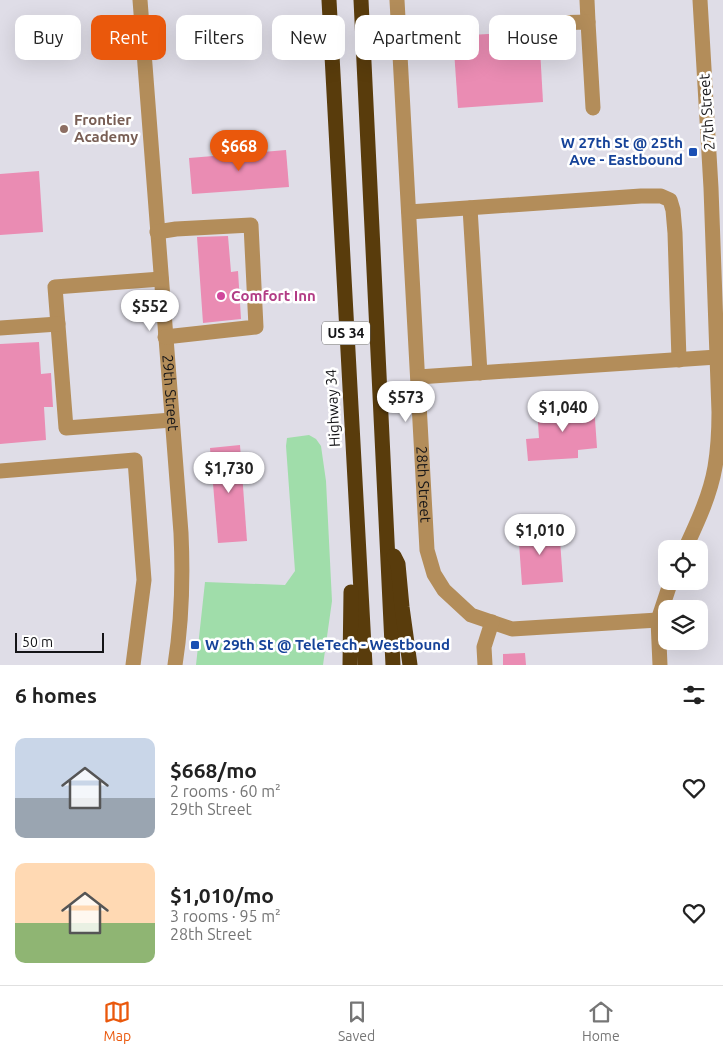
<!DOCTYPE html>
<meta charset="utf-8">
<style>
:root{--surface:#fff;--page:#f2f2f2;--text:#222;--muted:#767676;--line:#e0e0e0;--accent:#ea580c}
body{margin:0;font-family:Ubuntu,sans-serif;background:var(--page);color:var(--text);height:100vh;display:flex;flex-direction:column;font-size:19px;white-space:nowrap}
*{box-sizing:border-box;margin:0}
p{font-size:16px;color:var(--muted)}
.icon{flex:none;width:28px;height:28px;fill:none;stroke:currentColor;stroke-width:2;stroke-linecap:round;stroke-linejoin:round}
.map{position:relative;height:665px;overflow:hidden}
.drawer{display:flex;flex-direction:column;background:var(--surface);flex:1}
.drawer>*{flex:none}
.top-card{position:absolute;left:15px;top:15px;width:694px;height:45px;display:flex;gap:10px}
.buttons{position:absolute;left:658px;top:540px;display:grid;gap:10px}
.buttons a{display:grid;place-items:center;width:50px;height:50px;border-radius:10px;background:var(--surface);box-shadow:0 5px 20px #0002;font-size:25px}
.scale{position:absolute;left:15px;bottom:12px;width:89px;box-sizing:border-box;padding-left:5px;border:2px solid #141417;border-top:0;font-size:14px;line-height:18px;white-space:nowrap;color:#141417;-webkit-text-stroke:4px #fff;paint-order:stroke}
.price{position:absolute;translate:-50% -42px;padding:0 11px;border-radius:18px;background:#fff;color:#222;font-size:16px;line-height:32px;filter:drop-shadow(0 1px 2px #0008)}
.price::after{content:'';position:absolute;left:50%;top:30px;width:15px;height:11px;margin-left:-8px;background:inherit;clip-path:polygon(0 0,100% 0,50% 100%)}
.price.on{background:var(--accent);color:#fff}
ul{padding:0;list-style:none}
li{display:flex;align-items:center;gap:15px;height:125px;padding:0 15px}
li span{display:grid;place-items:center;flex:none;width:140px;height:100px;border-radius:10px;color:#555}
li>.icon{margin-inline-start:auto}
span .icon{width:60px;height:60px;fill:#fffc;stroke-width:1}
li b{font-size:21px}
h2{display:flex;justify-content:space-between;align-items:center;height:60px;padding:0 15px;font-size:21px}
.chip{padding:0 18px;border-radius:10px;background:var(--surface);box-shadow:0 5px 20px #0002;font-size:18px;line-height:45px}
.chip.on{background:var(--accent);color:#fff}
.tabs{display:flex;justify-content:space-around;align-items:center;height:70px;border-top:1px solid var(--line);background:var(--surface);font-size:14px;color:var(--muted)}
.tabs a{display:grid;justify-items:center;gap:2px}
.tabs .on{color:var(--accent)}
.map>svg:first-child{display:block}
.green{fill:#a0ddaa}
.building{fill:#ea8cb3}
.lines{fill:none;stroke-linecap:round;stroke-linejoin:round}
.minor{stroke:#b38d5a;stroke-width:15}
.highway{stroke:#593c0c;stroke-width:15}
.education-dot{fill:#8d6e63;stroke:#fff;stroke-width:2}
.transit-dot{fill:#1a4fb4;stroke:#fff;stroke-width:2}
.hotel-dot{fill:#d1479c;stroke:#fff;stroke-width:2}
.labels{text-anchor:middle;stroke-width:5;stroke-linejoin:round;paint-order:stroke}
.shield{fill:#fff;stroke:#5a5a5d;stroke-width:1}
.shield-label{font-size:14px;font-weight:bold;fill:#141417}
.street-label{font-size:15px;fill:#141417;stroke:#fff}
.education-label{font-size:15px;font-weight:bold;fill:#785e54;stroke:#fff;text-anchor:start}
.transit-label{font-size:15px;font-weight:bold;fill:#164399;stroke:#fff;text-anchor:end}
.hotel-label{font-size:15px;font-weight:bold;fill:#b23c85;stroke:#fff;text-anchor:start}
</style>
<div class="map">
<svg width="723" height="665" viewBox="0 0 723 665">
<rect width="100%" height="100%" fill="#dfdde7"/>
<!-- green -->
<path class="green" d="M 309,435 L 316,439 L 321,446 L 326,481 L 332,601 L 323,665 L 196,665 L 205,582 L 285,585 L 295,571 L 286,446 L 287,438 Z"/>
<!-- building -->
<g class="building">
<path d="M 539,31 L 543,102 L 458,108 L 453,36 Z"/>
<path d="M 286,150 L 289,187 L 192,194 L 189,158 Z"/>
<path d="M 39,171 L 43,232 L 0,235 L 0,174 Z"/>
<path d="M 228,236 L 231,272 L 238,271 L 241,319 L 203,323 L 197,237 Z"/>
<path d="M 39,342 L 41,374 L 51,373 L 53,407 L 44,407 L 46,440 L 0,444 L 0,344 Z"/>
<path d="M 594,405 L 597,448 L 578,450 L 578,458 L 528,461 L 526,439 L 539,438 L 537,408 Z"/>
<path d="M 240,445 L 247,541 L 218,543 L 210,448 Z"/>
<path d="M 559,526 L 563,582 L 522,585 L 518,529 Z"/>
<path d="M 525,653 L 526,665 L 503,665 L 503,654 Z"/>
</g>
<g class="lines">
<!-- minor -->
<g class="minor">
<path id="s1" d="M 140,0 L 181,533 C 183,577 182,621 175,665"/>
<path id="s2" d="M 397,0 L 427,550 L 434,574 L 444,590 L 471,615 L 512,629 L 658,620"/>
<path d="M 587,0 L 588,22"/>
<path d="M 551,23 L 588,22 L 593,108"/>
<path d="M 470,208 L 480,373"/>
<path d="M 409,212 L 641,196 L 661,196 L 670,200 L 673,210 L 675,233 L 679,360"/>
<path d="M 157,232 L 176,229 L 251,225 L 256,327 L 165,337"/>
<path d="M 161,279 L 55,287 L 66,428 L 172,420"/>
<path d="M 0,328 L 58,324"/>
<path d="M 418,377 L 717,357"/>
<path d="M 0,471 L 135,460 L 144,580 L 133,665"/>
<path d="M 685,549 C 697,523 710,496 715,467 C 718,449 719,431 719,412 L 711,188 L 700,0"/>
<path d="M 485,665 L 484,647 L 492,622"/>
<path d="M 660,665 L 658,620 L 671,581"/>
</g>
<!-- highway -->
<g class="highway">
<path d="M 329,0 L 365,665"/>
<path d="M 361,0 L 393,665"/>
<path d="M 394,556 L 398,564 L 402,607 L 410,665"/>
<path d="M 350,665 L 351,592"/>
</g>
</g>
<!-- markers -->
<circle class="education-dot" cx="64" cy="129" r="5"/>
<g class="transit-dot">
<rect x="688" y="147" width="10" height="10" rx="2.5"/>
<rect x="190" y="640" width="10" height="10" rx="2.5"/>
</g>
<circle class="hotel-dot" cx="221" cy="296" r="5"/>
<g class="labels">
<!-- shield labels -->
<rect class="shield" x="322" y="321.5" width="48" height="23" rx="4"/>
<g class="shield-label">
<text x="346" y="338">US 34</text>
</g>
<!-- street labels -->
<g class="street-label">
<text transform="translate(707 112) rotate(-94)" y="5">27th Street</text>
<text dy="5" stroke="none"><textPath href="#s1" startOffset="394">29th Street</textPath></text>
<text transform="translate(333 408) rotate(-93)" y="5">Highway 34</text>
<text dy="5" stroke="none"><textPath href="#s2" startOffset="485">28th Street</textPath></text>
</g>
<!-- education labels -->
<g class="education-label">
<text x="74" y="125">Frontier<tspan x="74" dy="17">Academy</tspan></text>
</g>
<!-- transit labels -->
<g class="transit-label">
<text x="683" y="148">W 27th St @ 25th<tspan x="683" dy="17">Ave - Eastbound</tspan></text>
<text x="205" y="650" text-anchor="start">W 29th St @ TeleTech - Westbound</text>
</g>
<!-- hotel labels -->
<g class="hotel-label">
<text x="231" y="301">Comfort Inn</text>
</g>
</g>
</svg>
<div class="buttons">
<a><svg class="icon" aria-label="locate" viewBox="0 0 24 24"><circle cx="12" cy="12" r="6"/><path d="M12 2v4M12 18v4M2 12h4M18 12h4"/></svg></a>
<a><svg class="icon" aria-label="layers" viewBox="0 0 24 24"><path d="M12 4l9 5-9 5-9-5zM3 14l9 5 9-5"/></svg></a>
</div>
<div class="scale">50 m</div>
<b class="price on" style="left:239px;top:172px">$668</b>
<b class="price" style="left:150px;top:332px">$552</b>
<b class="price" style="left:406px;top:423px">$573</b>
<b class="price" style="left:563px;top:433px">$1,040</b>
<b class="price" style="left:229px;top:494px">$1,730</b>
<b class="price" style="left:540px;top:556px">$1,010</b>
<div class="top-card">
<a class="chip">Buy</a>
<a class="chip on">Rent</a>
<a class="chip">Filters</a>
<a class="chip">New</a>
<a class="chip">Apartment</a>
<a class="chip">House</a>
</div>
</div>
<section class="drawer">
<h2>6 homes<svg class="icon" aria-label="filters" viewBox="0 0 24 24"><path d="M4 7h16M4 17h16"/><circle cx="9" cy="7" r="2"/><circle cx="15" cy="17" r="2"/></svg></h2>
<ul>
<li><span style="background:linear-gradient(#c9d6e8 60%,#9aa5b1 0)"><svg class="icon" aria-label="home" viewBox="0 0 24 24"><path d="M3 11l9-7 9 7M6 9v11h12V9"/></svg></span><div><b>$668/mo</b><p>2 rooms · 60 m²</p><p>29th Street</p></div><svg class="icon" aria-label="heart" viewBox="0 0 24 24"><path d="M12 20l-8-8c-3-5 5-10 8-4 3-6 11-1 8 4z"/></svg></li>
<li><span style="background:linear-gradient(#ffd9b3 60%,#8fb573 0)"><svg class="icon" aria-label="home" viewBox="0 0 24 24"><path d="M3 11l9-7 9 7M6 9v11h12V9"/></svg></span><div><b>$1,010/mo</b><p>3 rooms · 95 m²</p><p>28th Street</p></div><svg class="icon" aria-label="heart" viewBox="0 0 24 24"><path d="M12 20l-8-8c-3-5 5-10 8-4 3-6 11-1 8 4z"/></svg></li>
</ul>
</section>
<nav class="tabs">
<a class="on"><svg class="icon" aria-label="map" viewBox="0 0 24 24"><path d="M3 6l6-2 6 2 6-2v14l-6 2-6-2-6 2zM9 4v14M15 6v14"/></svg>Map</a>
<a><svg class="icon" aria-label="saved" viewBox="0 0 24 24"><path d="M7 4h10v16l-5-4-5 4z"/></svg>Saved</a>
<a><svg class="icon" aria-label="home" viewBox="0 0 24 24"><path d="M3 11l9-7 9 7M6 9v11h12V9"/></svg>Home</a>
</nav>
